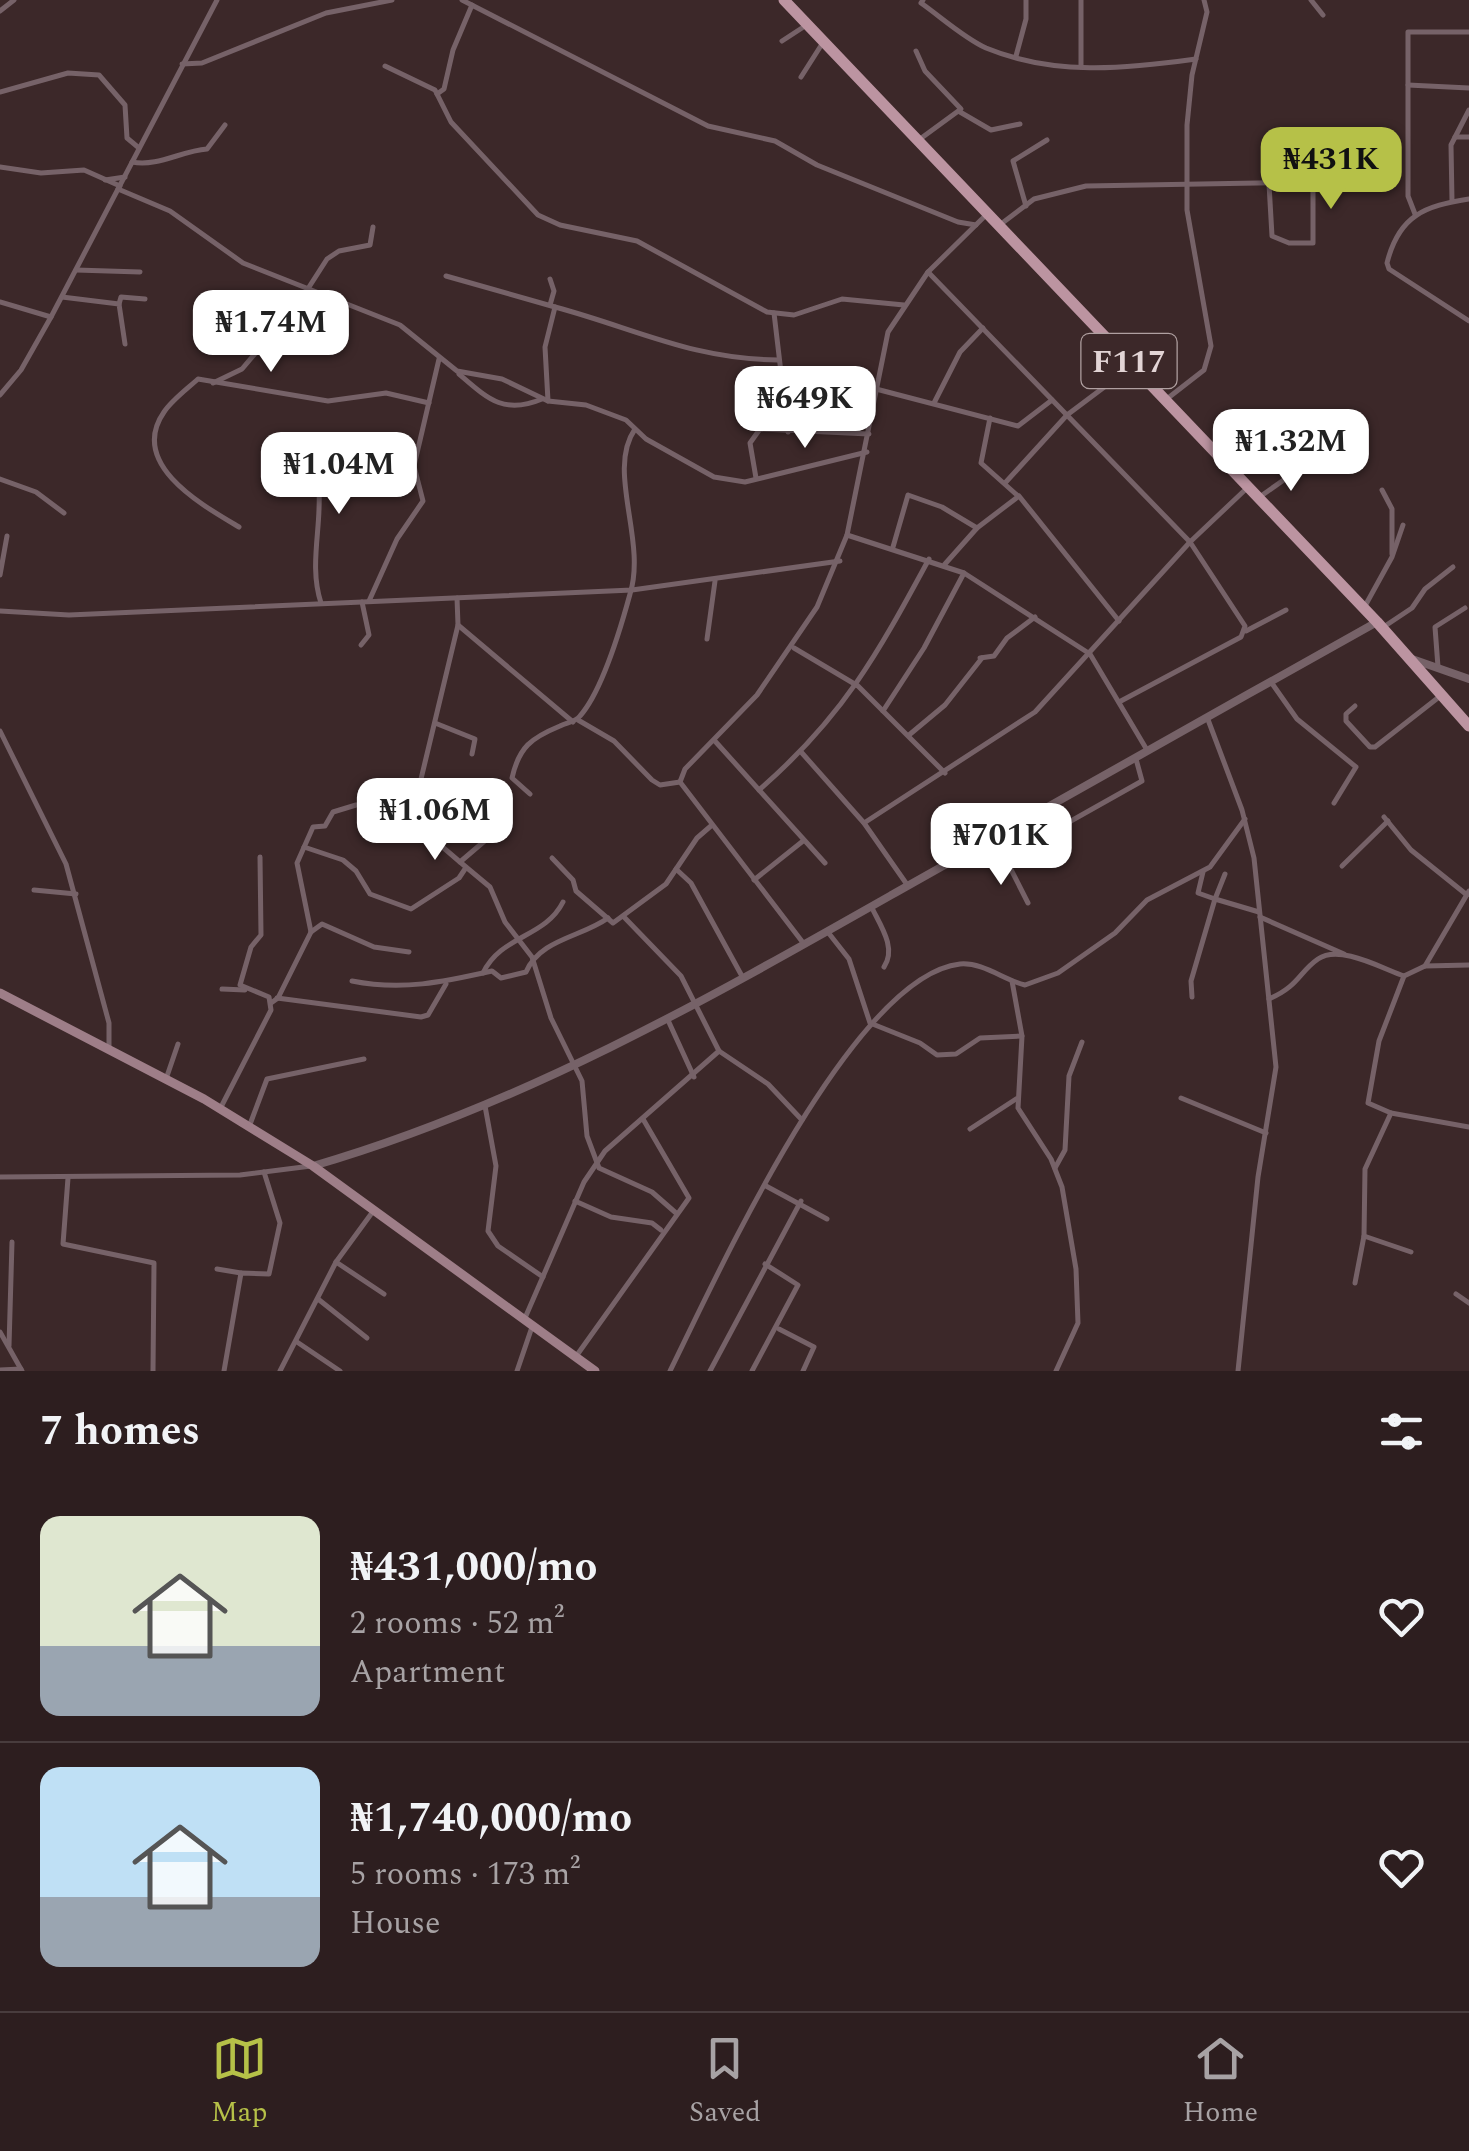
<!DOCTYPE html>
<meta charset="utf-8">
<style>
:root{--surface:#2d1e1f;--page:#352728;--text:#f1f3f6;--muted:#a7a2a4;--line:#483c3d;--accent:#b6c148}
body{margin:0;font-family:Spectral,serif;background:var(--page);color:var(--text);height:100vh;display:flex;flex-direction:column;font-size:38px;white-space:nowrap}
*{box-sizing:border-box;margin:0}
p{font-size:32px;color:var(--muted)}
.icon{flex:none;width:55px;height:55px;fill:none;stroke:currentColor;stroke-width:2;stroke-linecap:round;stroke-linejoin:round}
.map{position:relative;height:1371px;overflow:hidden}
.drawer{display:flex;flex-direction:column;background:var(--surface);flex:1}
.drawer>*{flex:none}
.price{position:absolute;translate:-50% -85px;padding:0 22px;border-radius:20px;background:#fff;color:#222;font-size:32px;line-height:65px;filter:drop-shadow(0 2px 5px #0008)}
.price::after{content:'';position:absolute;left:50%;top:60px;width:30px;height:22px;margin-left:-15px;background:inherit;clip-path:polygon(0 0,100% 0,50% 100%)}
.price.on{background:var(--accent);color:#111}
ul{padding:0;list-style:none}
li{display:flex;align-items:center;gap:30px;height:250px;padding:0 40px}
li+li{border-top:2px solid var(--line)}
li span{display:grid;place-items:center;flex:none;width:280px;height:200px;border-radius:20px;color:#555}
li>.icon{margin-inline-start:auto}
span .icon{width:120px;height:120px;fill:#fffc;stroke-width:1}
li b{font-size:42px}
h2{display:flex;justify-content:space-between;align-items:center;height:120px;padding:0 40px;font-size:42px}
.menu{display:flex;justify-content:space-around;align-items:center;height:140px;border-top:2px solid var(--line);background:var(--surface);font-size:28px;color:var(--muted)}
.menu a{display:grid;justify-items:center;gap:5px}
.menu .on{color:var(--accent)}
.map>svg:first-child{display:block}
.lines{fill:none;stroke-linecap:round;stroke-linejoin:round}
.minor{stroke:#766268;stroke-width:5}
.tertiary{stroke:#766268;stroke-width:8}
.secondary{stroke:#9e7e88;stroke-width:9}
.primary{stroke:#bc94a1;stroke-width:11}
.labels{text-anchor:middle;stroke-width:8;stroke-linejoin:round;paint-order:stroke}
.shield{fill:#3c2829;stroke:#b0a0a1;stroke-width:2.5}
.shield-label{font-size:32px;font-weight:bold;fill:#e2d4d5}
</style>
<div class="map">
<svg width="1469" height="1371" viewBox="0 0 1469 1371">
<rect width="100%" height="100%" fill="#3c2829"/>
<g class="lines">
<!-- minor -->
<g class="minor">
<path d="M 462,0 L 708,126 L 775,141 L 817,165 L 958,222 L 976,225"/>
<path d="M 923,0 L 921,3 C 941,17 964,38 986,48 C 1054,76 1125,69 1196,59"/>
<path d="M 1311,0 L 1323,15"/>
<path d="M 0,11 L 14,0"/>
<path d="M 782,41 L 805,26"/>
<path d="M 916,51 L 925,71 L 961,109 L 920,139"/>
<path d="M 1016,56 L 1026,19 L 1026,0"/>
<path d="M 182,64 L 202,63 L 326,13 L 392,0"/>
<path d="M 385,66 L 435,90 L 451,122 L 538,215 L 560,225 L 637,241 L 767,312 L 794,315 L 842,299 L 904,305"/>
<path d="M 1081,67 L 1081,0"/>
<path d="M 801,77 L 822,44"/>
<path d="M 1408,85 L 1469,88"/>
<path d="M 0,92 L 68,73 L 99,75 L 125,105 L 127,138 L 139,148"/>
<path d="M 437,94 L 444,89 L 453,50 L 472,5"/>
<path d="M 960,112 L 991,130 L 1020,124"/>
<path d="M 1455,137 L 1469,137"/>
<path d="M 132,162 C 158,167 181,151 207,149 L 225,125"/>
<path d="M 0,167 L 41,173 L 84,170 L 120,186"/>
<path d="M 105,180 L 125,177"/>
<path d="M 118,189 L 170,211 L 243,263 L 400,325 L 457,371 L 502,379 L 548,401 L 586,405 L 626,420 L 646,439 L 714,477 L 745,482 L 867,452"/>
<path d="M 1469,199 C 1425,206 1399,215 1387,263 L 1389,269 L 1469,321"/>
<path d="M 1452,201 L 1451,145 L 1469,110"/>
<path d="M 1026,206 L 1013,161 L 1047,140"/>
<path d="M 1415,214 L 1408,196 L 1408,32 L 1469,32"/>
<path d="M 1001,224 L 1034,199 L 1086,186 L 1307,182 L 1313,189 L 1313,243 L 1289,243 L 1272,236 L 1269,184"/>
<path d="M 76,270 L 140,272"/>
<path d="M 928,272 L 1190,542 L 1245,626 L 1241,637 L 1119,702"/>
<path d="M 446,276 L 555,307"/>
<path d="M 550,279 L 554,291 L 550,305"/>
<path d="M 62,297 L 119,304 L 125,344"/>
<path d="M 0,302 L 51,317"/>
<path d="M 119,304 L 121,297 L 145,299"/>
<path d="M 774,313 L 788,432"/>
<path d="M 459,374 C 488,399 504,415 542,399"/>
<path d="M 213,383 L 242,369 L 302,298 L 327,259 L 339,251 L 370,245 L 373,227"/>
<path d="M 876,389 L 1018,426 L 1052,400"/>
<path d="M 0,395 L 21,370 L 51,317 L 217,0"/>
<path d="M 1168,398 L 1204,370 L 1211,346 L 1187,210 L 1187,125 L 1192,75 L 1207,12 L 1204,0"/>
<path d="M 548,401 L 545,347 L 555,307 C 637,329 691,359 778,360"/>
<path d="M 934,403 L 960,352 L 983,328"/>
<path d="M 990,418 L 981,463 L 1018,496"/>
<path d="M 307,447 C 335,498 304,552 321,603"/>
<path d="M 756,478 L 750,443 L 760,429 L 869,434"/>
<path d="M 0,479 L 36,492 L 64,513"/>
<path d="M 1005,483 L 1067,415 L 1131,367"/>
<path d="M 1382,490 L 1392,509 L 1392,554"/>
<path d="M 1261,496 L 1305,465"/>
<path d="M 239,527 C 202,505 128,464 164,412 C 172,400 187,389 198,379 L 328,401 L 386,393 L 429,403"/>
<path d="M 847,535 L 964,573 L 1090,654 L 1147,750"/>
<path d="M 893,547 L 908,495 L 942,507 L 977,528"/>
<path d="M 945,564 L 977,528 L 1019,496 L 1119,621"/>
<path d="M 0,575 L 7,536"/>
<path d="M 457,598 L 458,625 L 573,722"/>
<path d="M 369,601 L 397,539 L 423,501 L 414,466 L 439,359"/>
<path d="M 1365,606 L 1392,557 L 1403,525"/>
<path d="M 0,611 L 69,615 L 632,590 L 840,561"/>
<path d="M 458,625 L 421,779 L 403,813 L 460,862 L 494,833"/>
<path d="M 1385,626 L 1412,608 L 1425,589 L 1453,567"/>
<path d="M 1246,631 L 1286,610"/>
<path d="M 707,639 L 715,581"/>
<path d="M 361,645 L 369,635 L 362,602"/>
<path d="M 794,648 L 858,686 L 945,773"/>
<path d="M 980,658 L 994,656 L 1007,638 L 1035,617"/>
<path d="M 1438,667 L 1435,627 L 1465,608"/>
<path d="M 1271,682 L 1297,719 L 1356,767 L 1334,803"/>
<path d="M 1355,706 L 1346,714 L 1346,721 L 1370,747 L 1375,747 L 1439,697"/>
<path d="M 883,711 L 924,648 L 964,573"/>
<path d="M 1207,717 L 1242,810 L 1254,858 L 1276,1067 L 1258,1177 L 1238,1371"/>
<path d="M 578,720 L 614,741 L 652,780 L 660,785 L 680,782"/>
<path d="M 435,723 L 475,739 L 472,754"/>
<path d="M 0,731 L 66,864 L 109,1023 L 109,1048"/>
<path d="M 909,735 L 945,705 L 982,658"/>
<path d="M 714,740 L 825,863"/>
<path d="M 802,753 L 864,823 L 908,886"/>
<path d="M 680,782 L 685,769 L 757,695 L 817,607 L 847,535 L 888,332 L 928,272 L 987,214"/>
<path d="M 680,782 L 804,944"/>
<path d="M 759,790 C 843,717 877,655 929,559"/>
<path d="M 530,794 L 512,778 C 519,747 531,738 560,726 C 568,722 575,722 580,716 C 602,691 621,627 630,594 C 647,540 606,471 635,429"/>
<path d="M 1384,817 L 1411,850 L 1467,895"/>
<path d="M 864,823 L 1035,712 L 1190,542 L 1246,489"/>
<path d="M 995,838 L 1028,903"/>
<path d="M 435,839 L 456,805"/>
<path d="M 304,847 L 343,860 L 356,871 L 370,894 L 411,909 L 459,878 L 465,869"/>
<path d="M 552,858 L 573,880 L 576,891 L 613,923 L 666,884 L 697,838 L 712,825"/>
<path d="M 1005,858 L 1142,781 L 1136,759"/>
<path d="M 460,862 L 490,887 L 505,922 L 532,957 L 551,1018 L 582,1081 L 587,1136 L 599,1168 L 652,1192 L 676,1213"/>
<path d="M 1342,866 L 1388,821"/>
<path d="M 676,869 L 691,883 L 743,978"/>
<path d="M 1203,872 L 1198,893 L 1215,899 L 1225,874"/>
<path d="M 754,880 L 803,841"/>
<path d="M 34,890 L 76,894"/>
<path d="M 1469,891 L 1425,966 L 1469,965"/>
<path d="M 871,906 C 880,925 897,948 884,967"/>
<path d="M 624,917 L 681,976 L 719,1051 L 768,1084 L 802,1120"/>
<path d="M 1260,917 L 1344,954"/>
<path d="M 827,931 L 849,959 L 870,1023 L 920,1043 L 937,1055 L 956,1054 L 980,1038 L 1022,1036"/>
<path d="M 311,932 L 322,924 L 374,947 L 409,952"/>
<path d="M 1425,966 L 1404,976 L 1379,1041 L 1368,1103 L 1391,1113 L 1469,1127"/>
<path d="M 483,973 C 501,935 545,938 563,902"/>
<path d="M 352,981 C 402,991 443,982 492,971 L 501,978 L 526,972 C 540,939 582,937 608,918"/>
<path d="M 1012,981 L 1022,1036 L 1018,1108 L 1051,1159 L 1062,1187 L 1076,1269 L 1078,1323 L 1056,1371"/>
<path d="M 222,989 L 245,990"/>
<path d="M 1192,997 L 1191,981 L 1215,899 L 1259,912"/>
<path d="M 277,998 L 421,1017 L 428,1015 L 446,984"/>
<path d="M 1269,999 C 1299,986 1299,972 1318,959 C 1340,944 1383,969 1404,976"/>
<path d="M 271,1003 L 278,998 L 311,932 L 297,863 L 313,827 L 325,826 L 333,812 L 356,805 L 406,803"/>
<path d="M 667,1018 L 694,1077"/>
<path d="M 166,1079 L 178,1044"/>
<path d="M 1181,1098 L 1266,1133"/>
<path d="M 485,1106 L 496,1166 L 488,1231 L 498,1246 L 543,1277"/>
<path d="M 220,1109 L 271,1010 L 269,997 L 240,985 L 251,947 L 261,935 L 260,857"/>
<path d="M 249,1127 L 267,1079 L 364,1059"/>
<path d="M 970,1129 L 1016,1099"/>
<path d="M 1055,1168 L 1065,1150 L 1069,1076 L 1082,1042"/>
<path d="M 0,1177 L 240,1175 L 311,1166"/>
<path d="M 68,1178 L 63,1244 L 154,1263 L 153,1371"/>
<path d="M 766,1186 L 827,1219"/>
<path d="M 575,1201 L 611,1217 L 652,1223 L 661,1230"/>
<path d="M 1364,1236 L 1411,1252"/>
<path d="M 336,1262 L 384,1294"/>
<path d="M 217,1269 L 241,1273"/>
<path d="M 1355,1283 L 1364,1236 L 1365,1169 L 1391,1113"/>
<path d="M 1456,1294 L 1469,1303"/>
<path d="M 318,1299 L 367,1338"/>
<path d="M 525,1318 L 584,1182 L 605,1151 L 719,1051"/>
<path d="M 779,1329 L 814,1347 L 803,1371"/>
<path d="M 0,1332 L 22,1371"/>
<path d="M 297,1342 L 340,1371"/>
<path d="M 9,1346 L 12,1242"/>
<path d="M 577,1355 L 689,1198 L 643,1119"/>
<path d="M 0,1370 L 21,1369"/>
<path d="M 224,1371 L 241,1273 L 269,1274 L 280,1223 L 264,1172"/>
<path d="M 280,1371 L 336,1262 L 374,1210"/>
<path d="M 517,1371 L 532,1327"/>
<path d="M 670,1371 C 716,1278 852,976 960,964 C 983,962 1004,980 1025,985 L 1058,973 L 1115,933 L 1147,900 L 1210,867 L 1245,819"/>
<path d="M 710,1371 L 801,1201"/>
<path d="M 752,1371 L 798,1285 L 765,1264"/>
</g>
<!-- tertiary -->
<g class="tertiary">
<path d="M 1412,659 L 1469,679"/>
<path d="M 313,1166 C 520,1106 708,999 895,893 C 1055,803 1216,712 1377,622"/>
</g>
<!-- secondary -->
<path class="secondary" d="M 0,993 L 204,1099 L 313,1166 L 595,1371"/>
<!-- primary -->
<path class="primary" d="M 784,0 L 1377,622 L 1469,726"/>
</g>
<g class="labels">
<!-- shield labels -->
<rect class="shield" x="1081.5" y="334" width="95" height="54" rx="8"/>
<g class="shield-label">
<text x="1129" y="372">F117</text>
</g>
</g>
</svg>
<b class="price on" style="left:1331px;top:212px">₦431K</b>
<b class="price" style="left:271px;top:375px">₦1.74M</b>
<b class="price" style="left:805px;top:451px">₦649K</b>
<b class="price" style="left:1291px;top:494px">₦1.32M</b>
<b class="price" style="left:339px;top:517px">₦1.04M</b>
<b class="price" style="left:435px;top:863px">₦1.06M</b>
<b class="price" style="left:1001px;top:888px">₦701K</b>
</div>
<section class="drawer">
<h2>7 homes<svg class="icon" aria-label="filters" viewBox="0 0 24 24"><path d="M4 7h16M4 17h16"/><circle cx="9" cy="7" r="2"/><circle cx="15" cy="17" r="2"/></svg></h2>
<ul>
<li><span style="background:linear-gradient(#dfe7d0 65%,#9aa5b1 0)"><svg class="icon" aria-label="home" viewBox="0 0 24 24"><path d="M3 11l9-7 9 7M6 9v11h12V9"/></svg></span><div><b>₦431,000/mo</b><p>2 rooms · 52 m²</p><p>Apartment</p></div><svg class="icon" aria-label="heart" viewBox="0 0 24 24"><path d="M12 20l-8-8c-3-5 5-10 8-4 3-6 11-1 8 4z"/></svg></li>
<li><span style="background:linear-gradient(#bfe0f5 65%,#9aa5b1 0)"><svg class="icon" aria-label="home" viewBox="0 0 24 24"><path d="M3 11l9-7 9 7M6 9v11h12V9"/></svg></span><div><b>₦1,740,000/mo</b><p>5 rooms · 173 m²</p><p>House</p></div><svg class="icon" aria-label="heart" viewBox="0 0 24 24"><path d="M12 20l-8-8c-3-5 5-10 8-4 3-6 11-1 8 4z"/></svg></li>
</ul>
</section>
<nav class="menu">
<a class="on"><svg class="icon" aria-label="map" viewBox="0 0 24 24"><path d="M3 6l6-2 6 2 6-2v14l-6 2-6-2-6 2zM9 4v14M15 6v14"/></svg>Map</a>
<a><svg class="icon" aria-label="saved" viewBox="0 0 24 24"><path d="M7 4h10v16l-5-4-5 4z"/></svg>Saved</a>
<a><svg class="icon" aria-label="home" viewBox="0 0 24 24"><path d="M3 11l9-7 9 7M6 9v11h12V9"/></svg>Home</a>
</nav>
